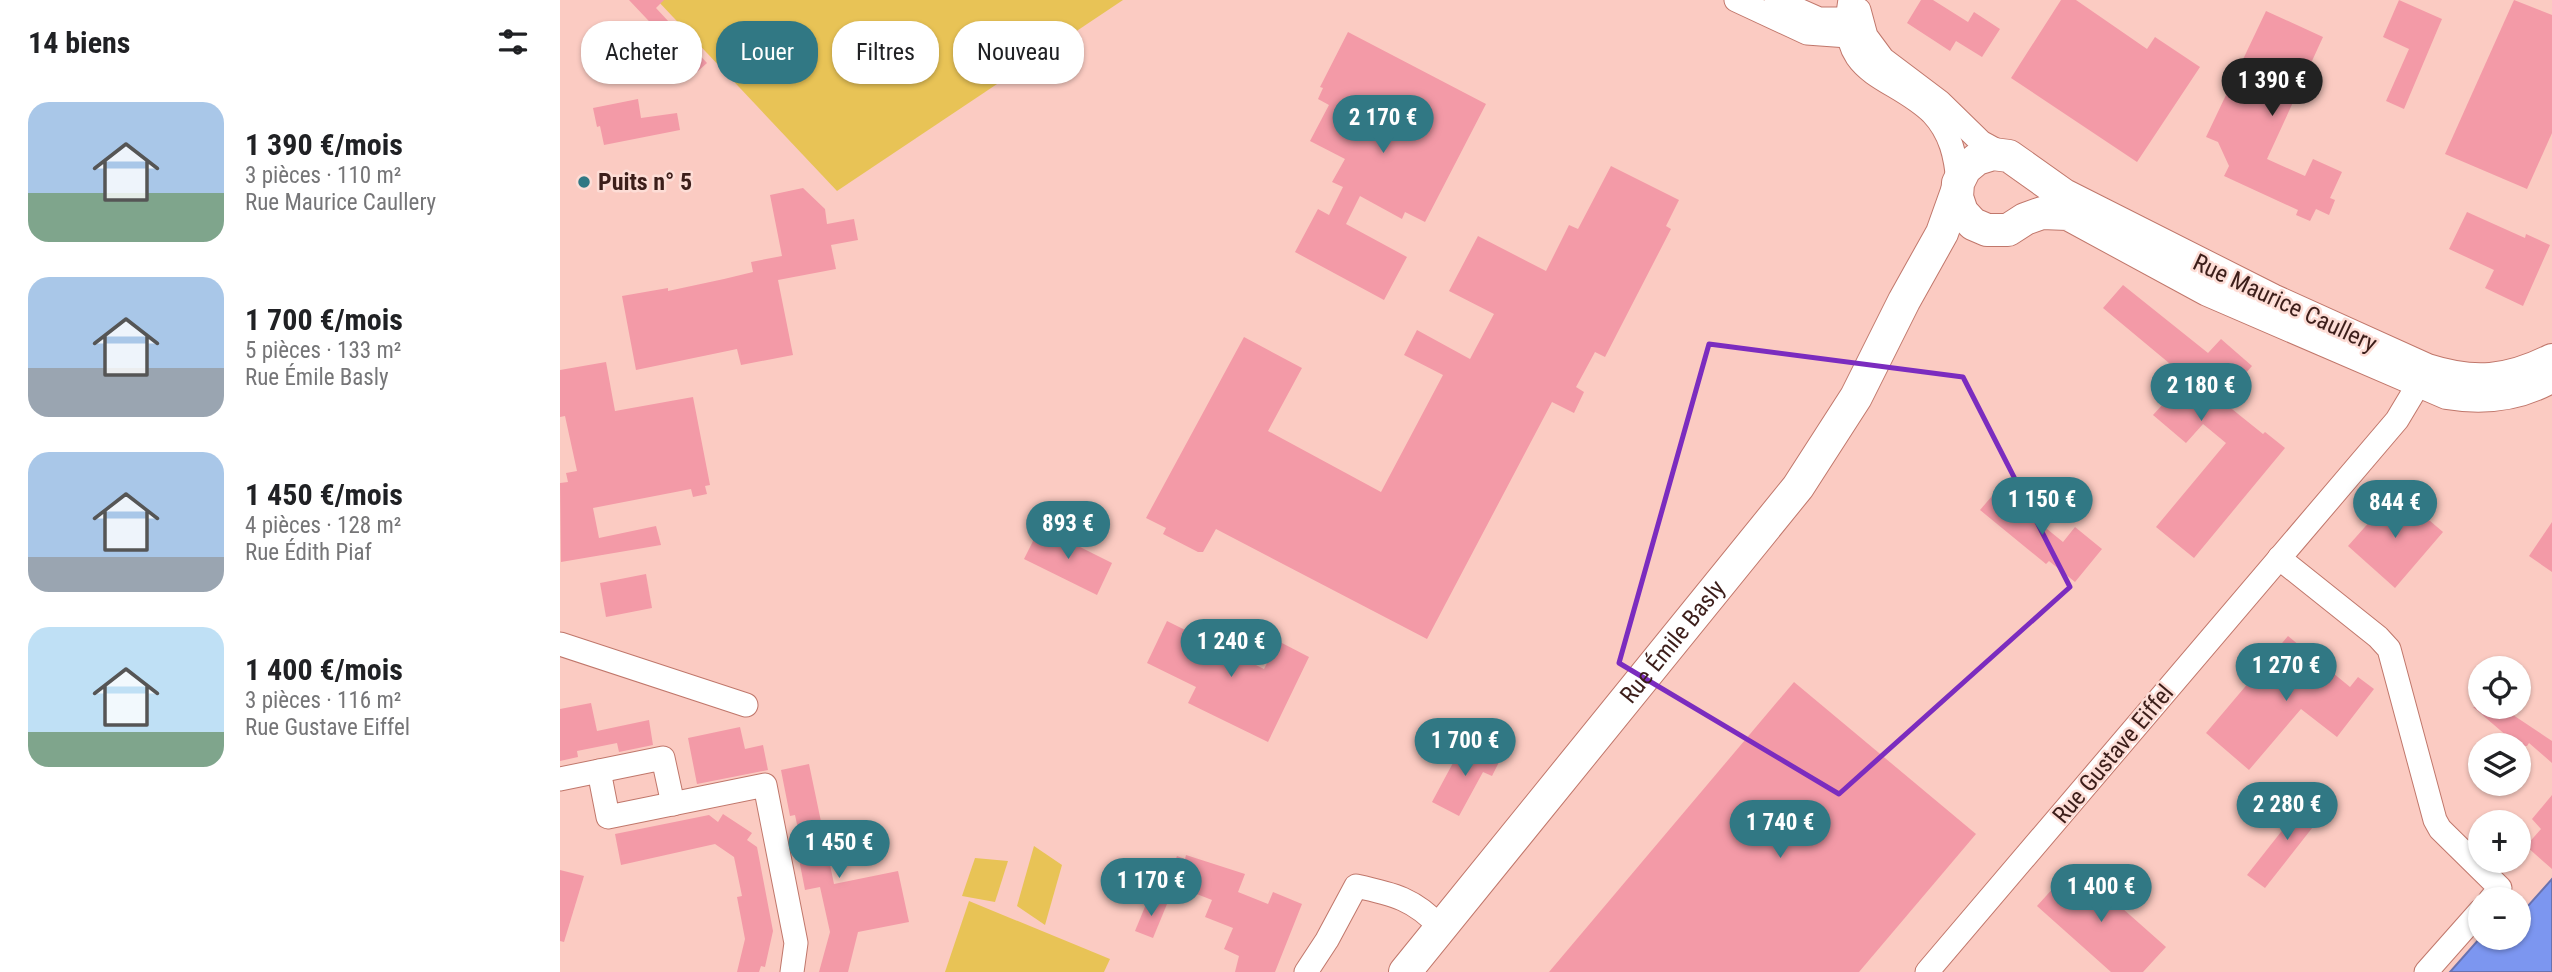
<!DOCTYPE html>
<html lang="fr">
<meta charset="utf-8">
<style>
:root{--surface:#fff;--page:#f6f6f6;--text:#202124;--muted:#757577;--accent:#317884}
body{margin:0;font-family:"Roboto Condensed",sans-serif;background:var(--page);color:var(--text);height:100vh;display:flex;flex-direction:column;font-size:26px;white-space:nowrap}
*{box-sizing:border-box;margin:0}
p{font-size:23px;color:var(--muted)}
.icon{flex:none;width:38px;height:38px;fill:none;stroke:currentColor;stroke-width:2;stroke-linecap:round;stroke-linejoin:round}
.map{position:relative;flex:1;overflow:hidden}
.side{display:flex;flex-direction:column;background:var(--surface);width:560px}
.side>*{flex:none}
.guide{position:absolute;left:21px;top:21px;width:665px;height:63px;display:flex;gap:14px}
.fabs{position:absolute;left:1908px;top:656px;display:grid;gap:14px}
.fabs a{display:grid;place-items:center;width:63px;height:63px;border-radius:50%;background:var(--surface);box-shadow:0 2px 5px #0004;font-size:35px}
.price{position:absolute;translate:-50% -60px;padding:0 16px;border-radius:24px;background:var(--accent);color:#fff;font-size:23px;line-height:46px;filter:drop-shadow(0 2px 4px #0008)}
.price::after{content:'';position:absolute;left:50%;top:42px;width:21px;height:16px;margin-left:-10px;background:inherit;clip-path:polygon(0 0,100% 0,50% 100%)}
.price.current{background:#222;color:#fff}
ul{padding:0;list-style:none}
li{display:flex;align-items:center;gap:21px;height:175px;padding:0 28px}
li span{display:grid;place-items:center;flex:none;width:196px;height:140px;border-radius:21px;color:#555}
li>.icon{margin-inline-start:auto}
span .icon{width:84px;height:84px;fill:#fffc;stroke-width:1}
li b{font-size:30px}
h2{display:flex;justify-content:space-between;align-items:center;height:84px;padding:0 28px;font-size:30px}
.chip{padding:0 24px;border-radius:28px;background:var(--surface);box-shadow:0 2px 5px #0004;font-size:24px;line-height:63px}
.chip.current{background:var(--accent);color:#fff}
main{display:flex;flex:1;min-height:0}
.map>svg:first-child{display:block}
.green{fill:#e8c356}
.water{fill:#7c96f0;stroke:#6972b0;stroke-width:2}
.building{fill:#f39aa7}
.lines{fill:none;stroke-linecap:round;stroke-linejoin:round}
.street-casing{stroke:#c0776b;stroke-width:25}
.secondary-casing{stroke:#c0776b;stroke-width:34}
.street{stroke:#fff;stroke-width:23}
.secondary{stroke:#fff;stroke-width:32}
.marked{fill:none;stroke:#7b2cbf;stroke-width:5;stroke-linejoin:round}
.poi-dot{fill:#317884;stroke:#fdddd6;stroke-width:2.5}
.labels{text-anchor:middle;stroke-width:5;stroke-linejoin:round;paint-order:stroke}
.poi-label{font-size:24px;font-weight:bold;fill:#3c1e1a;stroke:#fdddd6;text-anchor:start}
.street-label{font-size:24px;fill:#3c1e1a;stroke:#fdddd6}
</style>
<main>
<section class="side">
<h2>14 biens<svg class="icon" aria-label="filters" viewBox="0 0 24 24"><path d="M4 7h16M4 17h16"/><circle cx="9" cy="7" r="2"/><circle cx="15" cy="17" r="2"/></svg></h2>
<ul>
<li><span style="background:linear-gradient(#a9c7e8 65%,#7fa58c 0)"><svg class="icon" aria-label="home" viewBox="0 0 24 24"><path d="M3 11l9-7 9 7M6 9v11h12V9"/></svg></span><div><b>1 390 €/mois</b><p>3 pièces · 110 m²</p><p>Rue Maurice Caullery</p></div></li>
<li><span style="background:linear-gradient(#a9c7e8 65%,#9aa5b1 0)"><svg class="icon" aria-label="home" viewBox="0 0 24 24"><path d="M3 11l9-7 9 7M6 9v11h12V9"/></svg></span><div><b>1 700 €/mois</b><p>5 pièces · 133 m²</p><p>Rue Émile Basly</p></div></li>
<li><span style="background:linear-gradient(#a9c7e8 75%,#9aa5b1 0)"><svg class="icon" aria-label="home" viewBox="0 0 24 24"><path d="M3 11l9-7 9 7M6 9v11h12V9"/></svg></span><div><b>1 450 €/mois</b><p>4 pièces · 128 m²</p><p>Rue Édith Piaf</p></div></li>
<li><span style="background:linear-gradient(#bfe0f5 75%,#7fa58c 0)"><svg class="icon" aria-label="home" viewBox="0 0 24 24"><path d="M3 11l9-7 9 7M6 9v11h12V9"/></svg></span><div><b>1 400 €/mois</b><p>3 pièces · 116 m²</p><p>Rue Gustave Eiffel</p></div></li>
</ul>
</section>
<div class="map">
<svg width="1992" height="972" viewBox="0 0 1992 972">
<rect width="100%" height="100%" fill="#fbcbc2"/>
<!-- green -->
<g class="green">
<path d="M 97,0 L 563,0 L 277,191 Z"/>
<path d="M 474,846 L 502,865 L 485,925 L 457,906 Z"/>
<path d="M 415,858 L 448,861 L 435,902 L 402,896 Z"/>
<path d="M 409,901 L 550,959 L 544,972 L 385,972 Z"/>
</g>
<!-- water -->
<path class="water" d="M 1992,879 L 1992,972 L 1890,972 L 1920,938 L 1958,938 L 1958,910 L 1968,906 Z"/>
<!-- building -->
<g class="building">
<path d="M 69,0 L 104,0 L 96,8 L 147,63 L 137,72 Z"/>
<path d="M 1361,0 L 1373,0 L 1408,22 L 1414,12 L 1440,29 L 1422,57 L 1396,41 L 1390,51 L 1347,23 Z"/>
<path d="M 1501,0 L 1516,0 L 1587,49 L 1595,37 L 1640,67 L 1577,162 L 1451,78 Z"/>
<path d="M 1839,0 L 1882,19 L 1844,109 L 1826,101 L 1849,49 L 1823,37 Z"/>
<path d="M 1954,0 L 1992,15 L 1992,133 L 1967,189 L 1885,154 Z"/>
<path d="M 1706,11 L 1763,37 L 1707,159 L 1745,176 L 1753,159 L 1782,172 L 1770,198 L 1775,200 L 1769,215 L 1756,209 L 1750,221 L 1736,215 L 1738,210 L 1664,176 L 1669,166 L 1658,142 L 1646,137 Z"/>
<path d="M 788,32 L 926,104 L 865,222 L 845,212 L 842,219 L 800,196 L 786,224 L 847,257 L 824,300 L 735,252 L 758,209 L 769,215 L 783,187 L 772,182 L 785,159 L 750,141 L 769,105 L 758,99 L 763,88 L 760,87 Z"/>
<path d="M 89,36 L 94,61 L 26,72 L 22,48 Z"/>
<path d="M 78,99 L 81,118 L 117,113 L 120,130 L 44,145 L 40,126 L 37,127 L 33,108 Z"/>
<path d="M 1051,166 L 1119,200 L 1106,226 L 1111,229 L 1045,357 L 1035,352 L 1016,387 L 1024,392 L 1014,413 L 992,402 L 867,639 L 656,529 L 643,552 L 638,552 L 603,534 L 606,528 L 586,518 L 684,337 L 742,368 L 708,431 L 821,492 L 883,375 L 844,355 L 857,330 L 910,359 L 934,314 L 889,291 L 918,236 L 986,271 L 1009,225 L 1018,229 Z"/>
<path d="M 243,188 L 265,209 L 267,224 L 294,219 L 298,240 L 271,245 L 276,269 L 218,280 L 233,355 L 181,365 L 177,349 L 76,370 L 62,296 L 108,288 L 108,291 L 164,279 L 193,272 L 191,262 L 222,256 L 210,195 Z"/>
<path d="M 1907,212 L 1965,238 L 1966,234 L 1990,245 L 1963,306 L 1925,288 L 1934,270 L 1889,249 Z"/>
<path d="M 1563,285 L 1648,353 L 1661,339 L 1692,366 L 1662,401 L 1703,434 L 1705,432 L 1725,448 L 1634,558 L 1596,527 L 1666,443 L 1643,424 L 1626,443 L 1593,415 L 1627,378 L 1543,308 Z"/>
<path d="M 46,362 L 55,411 L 133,397 L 150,485 L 145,486 L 147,494 L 133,497 L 131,489 L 33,508 L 39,538 L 96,526 L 101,545 L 1,562 L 0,483 L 8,482 L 6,473 L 17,471 L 5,416 L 0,417 L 0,370 Z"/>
<path d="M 1438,489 L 1503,542 L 1515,527 L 1542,549 L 1515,582 L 1489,561 L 1486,564 L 1420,510 Z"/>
<path d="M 1836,492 L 1883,532 L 1835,588 L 1788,546 Z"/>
<path d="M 1992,522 L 1992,572 L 1969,556 Z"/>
<path d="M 480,527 L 552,563 L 537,595 L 464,559 Z"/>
<path d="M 86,574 L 92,608 L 46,617 L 40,583 Z"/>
<path d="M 607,621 L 704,669 L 718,641 L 749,657 L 708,742 L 628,703 L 636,687 L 587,663 Z"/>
<path d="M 1728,636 L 1790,687 L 1798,677 L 1814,689 L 1777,737 L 1741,709 L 1689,770 L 1646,733 Z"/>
<path d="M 1234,682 L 1416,834 L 1299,972 L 989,972 Z"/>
<path d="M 31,703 L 37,731 L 89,720 L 93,745 L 59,752 L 57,743 L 17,751 L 18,757 L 0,761 L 0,709 Z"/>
<path d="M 1913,707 L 1941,707 L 1992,741 L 1992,763 L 1969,743 L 1967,746 L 1939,746 L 1947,736 Z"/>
<path d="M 180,727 L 185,749 L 203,745 L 208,770 L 137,784 L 128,738 Z"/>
<path d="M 915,744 L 942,756 L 932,776 L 923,772 L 899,816 L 872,802 L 901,748 L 911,752 Z"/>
<path d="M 249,764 L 274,884 L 338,871 L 349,922 L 298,932 L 288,972 L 259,972 L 270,932 L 260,887 L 245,890 L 236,844 L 241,843 L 235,815 L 230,816 L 221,770 Z"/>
<path d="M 1750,795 L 1767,809 L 1705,888 L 1687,875 Z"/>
<path d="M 1992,795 L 1992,869 L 1966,846 L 1981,829 L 1972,819 Z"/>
<path d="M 163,814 L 192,833 L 187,840 L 197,847 L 213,931 L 205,967 L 201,966 L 199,972 L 177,972 L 185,939 L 177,897 L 182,896 L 174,857 L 155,844 L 61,865 L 55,834 L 149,815 L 158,822 Z"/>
<path d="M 626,855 L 685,874 L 678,892 L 708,904 L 713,892 L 742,904 L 715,972 L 675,972 L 679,956 L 664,949 L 673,928 L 645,917 L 652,900 L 606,882 L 617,856 L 625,859 Z"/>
<path d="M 1514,865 L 1547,895 L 1558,887 L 1564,891 L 1566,896 L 1562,908 L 1606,947 L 1583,972 L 1551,972 L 1477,906 Z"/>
<path d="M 0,870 L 24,876 L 4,942 L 0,941 Z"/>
<path d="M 589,897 L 607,904 L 593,938 L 575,931 Z"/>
</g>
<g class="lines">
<!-- street casing -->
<g class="street-casing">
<g id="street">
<path d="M 1176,0 L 1247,33 L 1302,37"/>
<path d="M 1216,0 L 1259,19 L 1300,19"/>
<path d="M 1290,0 C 1275,77 1332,74 1372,113 C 1391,133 1396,157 1398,183"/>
<path d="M 1299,10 L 1306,36 L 1323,59 L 1380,102 L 1421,142 L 1443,154"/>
<path d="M 1719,558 L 1818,637 L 1829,649 L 1875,820 L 1880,829 L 1940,888 L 1930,900"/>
<path d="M 0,644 L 186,705"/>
<path d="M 39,771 L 48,817 L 205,785 L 236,943 L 232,972"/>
<path d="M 0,779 L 103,758 L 113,804"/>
<path d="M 746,972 L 767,940 L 796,886 C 833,894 855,899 881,928"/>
<path d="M 1367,972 L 1837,420 L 1867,370"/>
<path d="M 1866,972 L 1920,911"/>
</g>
</g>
<!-- secondary casing -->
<g class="secondary-casing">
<g id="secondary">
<path d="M 1992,360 C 1948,382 1914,385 1867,370 L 1712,300 L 1504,195 L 1449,156 L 1433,154 L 1417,159 L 1405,169 L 1398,183 L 1397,197 L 1402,212 L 1413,224 L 1427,230 L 1448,230 L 1465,219 L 1482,213 L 1508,214 L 1648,290 L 1887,393 C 1923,399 1960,395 1992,376"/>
<path id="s1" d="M 845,972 L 1238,487 L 1296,397 L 1344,301 L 1382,233 L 1397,191"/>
</g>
</g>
<!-- street -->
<use href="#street" class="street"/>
<!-- secondary -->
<use href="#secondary" class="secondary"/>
</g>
<!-- marked area -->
<path class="marked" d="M 1149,344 L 1403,377 L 1510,587 L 1279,794 L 1059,663 Z"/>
<!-- markers -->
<circle class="poi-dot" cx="24" cy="182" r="7"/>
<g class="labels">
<!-- poi labels -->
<g class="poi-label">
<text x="38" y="190">Puits n° 5</text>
</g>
<!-- street labels -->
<g class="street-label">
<text transform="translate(1725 303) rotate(25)" y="8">Rue Maurice Caullery</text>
<text dy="8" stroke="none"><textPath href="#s1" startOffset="425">Rue Émile Basly</textPath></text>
<text transform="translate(1553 754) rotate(-50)" y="8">Rue Gustave Eiffel</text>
</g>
</g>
</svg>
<div class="fabs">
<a><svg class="icon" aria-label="locate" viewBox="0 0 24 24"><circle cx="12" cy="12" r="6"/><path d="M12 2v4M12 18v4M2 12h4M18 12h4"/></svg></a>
<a><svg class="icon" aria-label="layers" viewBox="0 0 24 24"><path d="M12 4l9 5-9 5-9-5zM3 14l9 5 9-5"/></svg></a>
<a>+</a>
<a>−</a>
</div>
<b class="price current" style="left:1712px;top:118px">1 390 €</b>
<b class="price" style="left:823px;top:155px">2 170 €</b>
<b class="price" style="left:1641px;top:423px">2 180 €</b>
<b class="price" style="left:1482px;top:537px">1 150 €</b>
<b class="price" style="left:1835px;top:540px">844 €</b>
<b class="price" style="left:508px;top:561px">893 €</b>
<b class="price" style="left:671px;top:679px">1 240 €</b>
<b class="price" style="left:1726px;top:703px">1 270 €</b>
<b class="price" style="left:905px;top:778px">1 700 €</b>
<b class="price" style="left:1727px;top:842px">2 280 €</b>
<b class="price" style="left:1220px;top:860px">1 740 €</b>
<b class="price" style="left:279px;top:880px">1 450 €</b>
<b class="price" style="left:591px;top:918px">1 170 €</b>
<b class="price" style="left:1541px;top:924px">1 400 €</b>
<div class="guide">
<a class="chip">Acheter</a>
<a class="chip current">Louer</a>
<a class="chip">Filtres</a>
<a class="chip">Nouveau</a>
</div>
</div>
</main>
